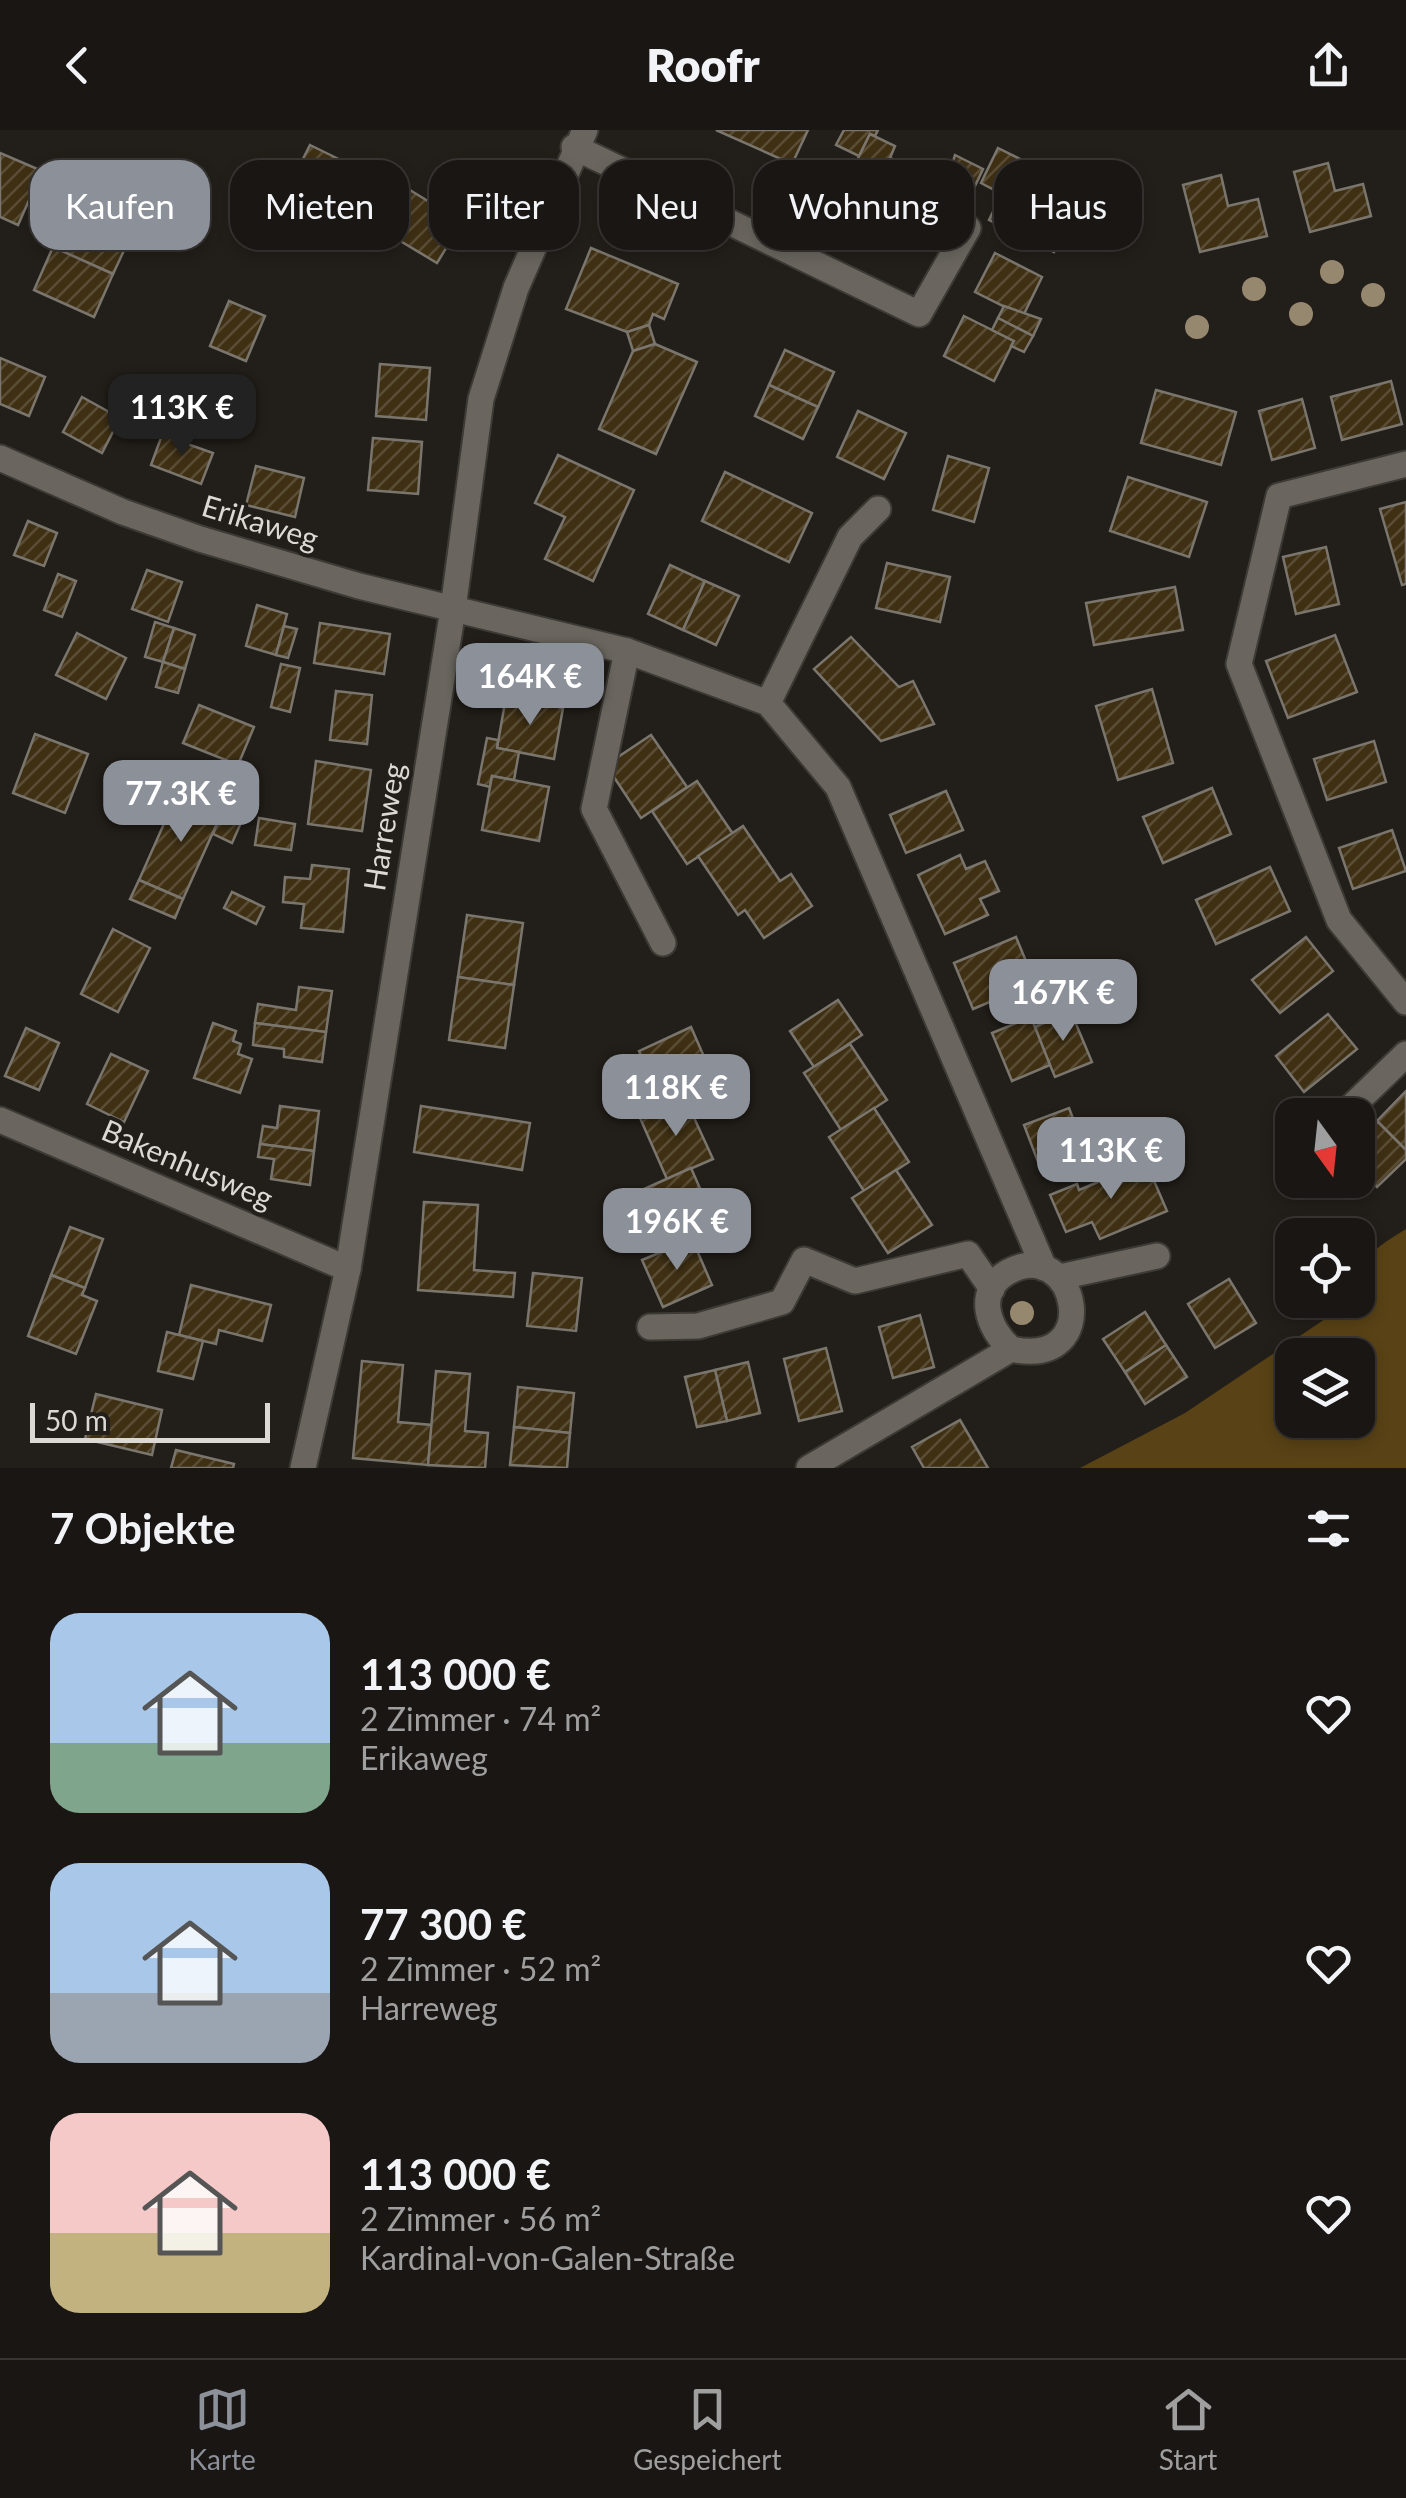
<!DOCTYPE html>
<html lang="de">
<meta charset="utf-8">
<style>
:root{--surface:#1a1613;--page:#272321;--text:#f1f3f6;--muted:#9f9fa0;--line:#383533;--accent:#8c9099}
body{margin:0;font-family:Lato,sans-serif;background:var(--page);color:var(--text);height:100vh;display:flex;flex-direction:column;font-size:38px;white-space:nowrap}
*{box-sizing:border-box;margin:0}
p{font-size:32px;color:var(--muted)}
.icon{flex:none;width:55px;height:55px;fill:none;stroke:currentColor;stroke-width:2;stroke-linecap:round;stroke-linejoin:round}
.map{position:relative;height:1338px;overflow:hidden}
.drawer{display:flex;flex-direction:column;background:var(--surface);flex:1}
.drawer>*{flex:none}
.top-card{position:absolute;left:30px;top:30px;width:1348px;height:90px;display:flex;gap:20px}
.needle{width:65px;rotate:165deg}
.fabs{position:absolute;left:1275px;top:968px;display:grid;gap:20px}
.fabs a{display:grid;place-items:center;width:100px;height:100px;border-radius:20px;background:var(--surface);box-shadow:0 5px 15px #0003,0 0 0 2px var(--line);font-size:50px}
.scale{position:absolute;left:30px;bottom:25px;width:240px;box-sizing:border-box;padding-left:10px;border:5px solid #dcd9d5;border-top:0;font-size:28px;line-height:35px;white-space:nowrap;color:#dcd9d5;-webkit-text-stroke:8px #221e19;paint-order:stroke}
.price{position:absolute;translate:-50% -85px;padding:0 22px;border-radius:20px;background:var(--accent);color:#fff;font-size:32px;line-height:65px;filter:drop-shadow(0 2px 5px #0008)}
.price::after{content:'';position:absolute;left:50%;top:60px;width:30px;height:22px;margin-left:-15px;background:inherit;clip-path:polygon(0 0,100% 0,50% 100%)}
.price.active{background:#222;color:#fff}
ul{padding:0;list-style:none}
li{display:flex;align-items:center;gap:30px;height:250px;padding:0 50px}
li span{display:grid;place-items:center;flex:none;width:280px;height:200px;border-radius:30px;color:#555}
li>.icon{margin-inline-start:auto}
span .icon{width:120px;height:120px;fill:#fffc;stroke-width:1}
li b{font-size:42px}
h2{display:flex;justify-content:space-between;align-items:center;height:120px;padding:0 50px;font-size:42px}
.chip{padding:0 35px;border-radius:30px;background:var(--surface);box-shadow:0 5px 15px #0003,0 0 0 2px var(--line);font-size:35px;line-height:90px}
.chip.active{background:var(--accent);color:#fff}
header{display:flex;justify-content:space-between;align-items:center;height:130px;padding:0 50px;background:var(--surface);font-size:45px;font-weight:800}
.dock{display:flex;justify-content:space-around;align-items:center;height:140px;border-top:2px solid var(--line);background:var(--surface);font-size:28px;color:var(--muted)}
.dock a{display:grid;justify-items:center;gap:5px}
.dock .active{color:var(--accent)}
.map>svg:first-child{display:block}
.park{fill:#594215;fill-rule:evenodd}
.building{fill:url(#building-hatch);stroke:#7a766e;stroke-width:2.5}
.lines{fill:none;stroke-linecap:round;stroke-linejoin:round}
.street-casing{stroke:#3d3a36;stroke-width:29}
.street{stroke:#6a665f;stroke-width:25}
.tree{fill:#96876f}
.labels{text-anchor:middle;stroke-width:8;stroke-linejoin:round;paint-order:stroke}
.street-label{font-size:30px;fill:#dcd9d5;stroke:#221e19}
</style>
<header><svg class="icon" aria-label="back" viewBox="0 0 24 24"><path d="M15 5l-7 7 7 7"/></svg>Roofr<svg class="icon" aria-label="share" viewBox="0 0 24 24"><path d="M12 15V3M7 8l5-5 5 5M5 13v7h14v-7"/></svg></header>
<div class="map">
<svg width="1406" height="1338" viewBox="0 0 1406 1338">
<defs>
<pattern id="building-hatch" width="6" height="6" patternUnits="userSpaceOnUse" patternTransform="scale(2.5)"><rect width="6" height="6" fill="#3f3014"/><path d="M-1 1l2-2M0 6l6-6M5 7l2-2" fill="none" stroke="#5a4d35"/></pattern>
</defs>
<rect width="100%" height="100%" fill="#221e19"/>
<!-- park -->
<path class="park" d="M 1406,1099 L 1406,1338 L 1080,1338 L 1185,1283 L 1331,1185 L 1341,1170 L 1358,1170 C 1358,1128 1372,1120 1406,1099 ZM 1292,1225 L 1358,1225 L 1358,1290 L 1292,1290 Z"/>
<!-- building -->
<g class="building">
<path d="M 716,0 L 808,0 L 792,34 Z"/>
<path d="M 844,0 L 878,0 L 875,6 L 870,4 L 859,26 L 836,15 Z"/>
<path d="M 870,4 L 895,16 L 890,28 L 919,42 L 924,31 L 952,45 L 920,111 L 837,71 Z"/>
<path d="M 310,15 L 359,39 L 335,87 L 306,72 L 297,89 L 278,79 Z"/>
<path d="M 998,18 L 1022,30 L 1002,64 L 981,53 Z"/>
<path d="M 0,23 L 42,41 L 18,95 L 0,87 Z"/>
<path d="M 955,25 L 983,39 L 965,77 L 942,66 Z"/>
<path d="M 1328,33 L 1335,61 L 1363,54 L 1371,86 L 1310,102 L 1294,42 Z"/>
<path d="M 1012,43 L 1028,51 L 1031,45 L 1061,61 L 1058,66 L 1077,75 L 1054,122 L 989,90 Z"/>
<path d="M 1221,45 L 1228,76 L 1258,69 L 1267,106 L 1200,122 L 1183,55 Z"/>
<path d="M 387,46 L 462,92 L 437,133 L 362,88 Z"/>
<path d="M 74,72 L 134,99 L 113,144 L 53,117 Z"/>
<path d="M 53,117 L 113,144 L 94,187 L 34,160 Z"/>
<path d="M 591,118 L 678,154 L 664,189 L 653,184 L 649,195 L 627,202 L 566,179 Z"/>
<path d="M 995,123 L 1042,147 L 1023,186 L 975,162 Z"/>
<path d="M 229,171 L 265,186 L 246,231 L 210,216 Z"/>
<path d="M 1004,176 L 1041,189 L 1033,206 L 998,188 Z"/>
<path d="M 964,186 L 1014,211 L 994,251 L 944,226 Z"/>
<path d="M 998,188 L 1033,206 L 1024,222 L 1011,216 L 1014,211 L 992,200 Z"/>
<path d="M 649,195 L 655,214 L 633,221 L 627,202 Z"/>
<path d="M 655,214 L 697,232 L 656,324 L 599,299 L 633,221 Z"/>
<path d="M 785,220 L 834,242 L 818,277 L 769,255 Z"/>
<path d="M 0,228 L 45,247 L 29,286 L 0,274 Z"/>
<path d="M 380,234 L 430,238 L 426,290 L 376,286 Z"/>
<path d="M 1391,251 L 1402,294 L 1342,310 L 1331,267 Z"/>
<path d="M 769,255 L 818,277 L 803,309 L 755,286 Z"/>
<path d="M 1156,260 L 1236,282 L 1221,335 L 1141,313 Z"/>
<path d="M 82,267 L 120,288 L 102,323 L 63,302 Z"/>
<path d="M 1302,269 L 1315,318 L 1272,330 L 1259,281 Z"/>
<path d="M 858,281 L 906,303 L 884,349 L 837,327 Z"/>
<path d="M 162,305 L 213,323 L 201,354 L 151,335 Z"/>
<path d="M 373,308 L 422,312 L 418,364 L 368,360 Z"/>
<path d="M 558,325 L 634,360 L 593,451 L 545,429 L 565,387 L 535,373 Z"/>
<path d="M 948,326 L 989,338 L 974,392 L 933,380 Z"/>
<path d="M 256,336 L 304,348 L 295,387 L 246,375 Z"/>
<path d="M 725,342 L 812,383 L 789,432 L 702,391 Z"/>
<path d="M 1128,347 L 1207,372 L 1189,427 L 1110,401 Z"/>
<path d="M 1406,372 L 1406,454 L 1402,455 L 1380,379 Z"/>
<path d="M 28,391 L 57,403 L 44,436 L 14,425 Z"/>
<path d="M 1326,417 L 1339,474 L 1296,484 L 1283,427 Z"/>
<path d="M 887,433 L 950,447 L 940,492 L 876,478 Z"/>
<path d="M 670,435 L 705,451 L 683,500 L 648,484 Z"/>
<path d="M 147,440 L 182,452 L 168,492 L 132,479 Z"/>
<path d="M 58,444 L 76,451 L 62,487 L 44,480 Z"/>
<path d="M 705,451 L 739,466 L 716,515 L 683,500 Z"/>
<path d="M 1175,457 L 1183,500 L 1094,515 L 1086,473 Z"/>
<path d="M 257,475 L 287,484 L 276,525 L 246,516 Z"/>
<path d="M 155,492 L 174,498 L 163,532 L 145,527 Z"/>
<path d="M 320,493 L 390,504 L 384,544 L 314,533 Z"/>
<path d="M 284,496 L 297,499 L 288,528 L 276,525 Z"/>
<path d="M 174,498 L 195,505 L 185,539 L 163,532 Z"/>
<path d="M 77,503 L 126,528 L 106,569 L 56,545 Z"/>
<path d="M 1335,505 L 1357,562 L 1288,588 L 1266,531 Z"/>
<path d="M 851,507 L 899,557 L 913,551 L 934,594 L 881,611 L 814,539 Z"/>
<path d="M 163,532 L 185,539 L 178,563 L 156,557 Z"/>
<path d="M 281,534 L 300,538 L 290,582 L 271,577 Z"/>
<path d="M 1152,559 L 1173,633 L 1118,650 L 1096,576 Z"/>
<path d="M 336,561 L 372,565 L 367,614 L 330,610 Z"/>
<path d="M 506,567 L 563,578 L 554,629 L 497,618 Z"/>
<path d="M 199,575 L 254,597 L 238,635 L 183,613 Z"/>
<path d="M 35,604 L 88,624 L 65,683 L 13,663 Z"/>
<path d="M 651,605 L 687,657 L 641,688 L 606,635 Z"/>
<path d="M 487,608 L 498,610 L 497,618 L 519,622 L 514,650 L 492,646 L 490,657 L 478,654 Z"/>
<path d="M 1374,611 L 1386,652 L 1327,670 L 1314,629 Z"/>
<path d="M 316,631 L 371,640 L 362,701 L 308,694 Z"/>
<path d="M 492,646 L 549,657 L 539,711 L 482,700 Z"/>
<path d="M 697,651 L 733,704 L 687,734 L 652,681 Z"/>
<path d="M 1212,658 L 1231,704 L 1163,733 L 1143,687 Z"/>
<path d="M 179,660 L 223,680 L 183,769 L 139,750 Z"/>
<path d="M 210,660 L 248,677 L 232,713 L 213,704 L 223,680 L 204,671 Z"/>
<path d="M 946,661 L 963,700 L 906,723 L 890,685 Z"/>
<path d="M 259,688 L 295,694 L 291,720 L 255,715 Z"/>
<path d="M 743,696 L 780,751 L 791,744 L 812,776 L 764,808 L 745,780 L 738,785 L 698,726 Z"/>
<path d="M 1392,700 L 1406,741 L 1353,759 L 1339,718 Z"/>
<path d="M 960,725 L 966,739 L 985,731 L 999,761 L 980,769 L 988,785 L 945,804 L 918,745 Z"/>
<path d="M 312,735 L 349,739 L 343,802 L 301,798 L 304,774 L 283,772 L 285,747 L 310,749 Z"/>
<path d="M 1270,737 L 1290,781 L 1216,814 L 1196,770 Z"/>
<path d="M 139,750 L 183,769 L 175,788 L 130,769 Z"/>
<path d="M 232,762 L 264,777 L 256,794 L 224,778 Z"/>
<path d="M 467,785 L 523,793 L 514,855 L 458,847 Z"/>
<path d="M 113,799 L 150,818 L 118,882 L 81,864 Z"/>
<path d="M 1016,807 L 1035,853 L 973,879 L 954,833 Z"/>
<path d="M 1306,807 L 1333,841 L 1280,883 L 1252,850 Z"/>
<path d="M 458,847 L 514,855 L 505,918 L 449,910 Z"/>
<path d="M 299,857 L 332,861 L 326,902 L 255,893 L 258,874 L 296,880 Z"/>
<path d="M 838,870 L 862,905 L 814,937 L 790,901 Z"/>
<path d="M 1071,882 L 1092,932 L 1055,947 L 1034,897 Z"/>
<path d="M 1328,884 L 1357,919 L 1304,962 L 1276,926 Z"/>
<path d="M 1031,887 L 1050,935 L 1012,951 L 992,903 Z"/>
<path d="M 213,893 L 236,901 L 233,911 L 241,914 L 238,924 L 252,929 L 240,963 L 194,948 Z"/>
<path d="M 255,893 L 326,902 L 322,932 L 284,927 L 284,919 L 253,915 Z"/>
<path d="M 691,897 L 716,954 L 664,977 L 639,921 Z"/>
<path d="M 26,898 L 59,913 L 39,960 L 5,946 Z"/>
<path d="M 850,914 L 887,970 L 841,1000 L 804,943 Z"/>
<path d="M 111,924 L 148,941 L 124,992 L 87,974 Z"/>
<path d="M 1406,961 L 1406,1020 L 1377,991 Z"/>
<path d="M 685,968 L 713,1029 L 667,1049 L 640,988 Z"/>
<path d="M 280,976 L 319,981 L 314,1021 L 260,1014 L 263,996 L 277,998 Z"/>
<path d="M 421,976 L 530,993 L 522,1040 L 414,1022 Z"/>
<path d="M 874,978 L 909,1032 L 864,1061 L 829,1007 Z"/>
<path d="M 1069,978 L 1088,1028 L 1043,1045 L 1024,995 Z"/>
<path d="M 1377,991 L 1406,1020 L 1406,1029 L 1377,1057 L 1358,1038 L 1358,1010 Z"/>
<path d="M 260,1014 L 314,1021 L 310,1055 L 271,1049 L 274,1029 L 258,1027 Z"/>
<path d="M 1146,1032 L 1167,1081 L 1100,1109 L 1092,1092 L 1066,1102 L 1050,1065 L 1077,1054 L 1079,1060 Z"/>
<path d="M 691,1038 L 717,1097 L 668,1119 L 642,1060 Z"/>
<path d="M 896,1040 L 932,1095 L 888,1123 L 852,1068 Z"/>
<path d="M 424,1072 L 478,1075 L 474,1140 L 515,1143 L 513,1167 L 418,1160 Z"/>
<path d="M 70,1097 L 103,1109 L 85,1158 L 51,1145 Z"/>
<path d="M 692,1109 L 712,1155 L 663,1177 L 642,1130 Z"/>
<path d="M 533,1143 L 582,1148 L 576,1201 L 527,1196 Z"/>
<path d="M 51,1145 L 85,1158 L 82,1165 L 97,1171 L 76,1224 L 28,1206 Z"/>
<path d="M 1229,1149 L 1256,1193 L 1215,1218 L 1188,1174 Z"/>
<path d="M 191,1155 L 271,1175 L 262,1211 L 219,1200 L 216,1214 L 179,1205 Z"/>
<path d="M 1145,1182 L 1166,1215 L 1125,1242 L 1103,1209 Z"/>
<path d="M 920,1185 L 934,1237 L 893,1248 L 879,1197 Z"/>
<path d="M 167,1202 L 203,1211 L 193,1249 L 158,1241 Z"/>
<path d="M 1166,1215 L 1187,1247 L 1145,1274 L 1125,1242 Z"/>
<path d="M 826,1218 L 842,1281 L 799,1291 L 784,1229 Z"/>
<path d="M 362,1231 L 403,1235 L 398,1292 L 432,1295 L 428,1335 L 353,1328 Z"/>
<path d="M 748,1232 L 760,1283 L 727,1291 L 715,1240 Z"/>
<path d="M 715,1240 L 727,1291 L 697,1297 L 685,1247 Z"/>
<path d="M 436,1241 L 470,1244 L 465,1301 L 488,1303 L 485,1338 L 428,1335 Z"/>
<path d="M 518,1257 L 574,1263 L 570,1303 L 514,1297 Z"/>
<path d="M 96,1264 L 162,1280 L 152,1325 L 85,1309 Z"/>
<path d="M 960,1290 L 988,1338 L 924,1338 L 912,1317 Z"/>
<path d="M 514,1297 L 570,1303 L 567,1338 L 510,1335 Z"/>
<path d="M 176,1320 L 234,1334 L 233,1338 L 171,1338 Z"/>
</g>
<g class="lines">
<!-- street casing -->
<g class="street-casing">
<g id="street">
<path d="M 574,17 L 919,184 L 968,98"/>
<path d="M 0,328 L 123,382 L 200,409 L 359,456 L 627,521 L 768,573 L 838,657 L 1044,1138"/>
<path d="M 1406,334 L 1279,366 L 1239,534 L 1339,790 L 1406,872"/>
<path d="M 627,521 L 594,679 L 663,813"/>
<path d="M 768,573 L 850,407 L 878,379"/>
<path d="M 1343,985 L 1406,924"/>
<path d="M 0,990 L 348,1139"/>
<path d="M 1060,1147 L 1157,1126"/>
<path d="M 650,1197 L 698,1196 L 782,1172 L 804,1130 L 855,1151 L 968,1124 L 992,1159"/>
<path d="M 303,1338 L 348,1139 L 453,479 L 481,269 L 516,158 L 585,0"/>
<path d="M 809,1338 L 1011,1219 C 1106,1240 1077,1104 1008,1142 C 974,1161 988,1199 1011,1219"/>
</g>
</g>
<!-- street -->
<use href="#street" class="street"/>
</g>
<!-- trees -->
<g class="tree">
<circle cx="1332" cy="142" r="12"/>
<circle cx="1254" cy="159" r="12"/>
<circle cx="1373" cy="165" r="12"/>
<circle cx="1301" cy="184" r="12"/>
<circle cx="1197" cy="197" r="12"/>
<circle cx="1022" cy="1183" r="12"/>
</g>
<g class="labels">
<!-- street labels -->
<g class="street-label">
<text transform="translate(260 393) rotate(17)" y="10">Erikaweg</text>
<text transform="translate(385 697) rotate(-81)" y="10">Harreweg</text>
<text transform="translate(187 1035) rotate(23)" y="10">Bakenhusweg</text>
</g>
</g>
</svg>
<div class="fabs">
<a><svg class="needle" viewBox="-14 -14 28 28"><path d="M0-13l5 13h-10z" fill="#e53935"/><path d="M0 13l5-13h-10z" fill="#9f9fa0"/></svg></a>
<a><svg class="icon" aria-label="locate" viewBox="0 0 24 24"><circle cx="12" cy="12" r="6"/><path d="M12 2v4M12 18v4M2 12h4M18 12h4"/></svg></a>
<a><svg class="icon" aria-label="layers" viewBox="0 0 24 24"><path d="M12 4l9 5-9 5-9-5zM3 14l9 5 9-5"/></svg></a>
</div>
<div class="scale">50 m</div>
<b class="price active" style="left:182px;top:329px">113K €</b>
<b class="price" style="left:530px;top:598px">164K €</b>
<b class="price" style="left:181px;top:715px">77.3K €</b>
<b class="price" style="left:1063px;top:914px">167K €</b>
<b class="price" style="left:676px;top:1009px">118K €</b>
<b class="price" style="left:1111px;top:1072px">113K €</b>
<b class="price" style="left:677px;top:1143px">196K €</b>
<div class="top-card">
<a class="chip active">Kaufen</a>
<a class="chip">Mieten</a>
<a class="chip">Filter</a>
<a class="chip">Neu</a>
<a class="chip">Wohnung</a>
<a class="chip">Haus</a>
</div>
</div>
<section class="drawer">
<h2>7 Objekte<svg class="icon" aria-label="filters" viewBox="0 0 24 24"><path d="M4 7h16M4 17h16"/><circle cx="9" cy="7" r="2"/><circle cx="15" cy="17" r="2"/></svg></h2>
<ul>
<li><span style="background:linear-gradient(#a9c7e8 65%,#7fa58c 0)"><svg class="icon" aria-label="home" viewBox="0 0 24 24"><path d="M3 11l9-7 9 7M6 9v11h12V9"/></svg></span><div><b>113 000 €</b><p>2 Zimmer · 74 m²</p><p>Erikaweg</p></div><svg class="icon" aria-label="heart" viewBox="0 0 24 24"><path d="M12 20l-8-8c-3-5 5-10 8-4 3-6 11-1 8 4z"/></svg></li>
<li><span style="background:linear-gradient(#a9c7e8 65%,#9aa5b1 0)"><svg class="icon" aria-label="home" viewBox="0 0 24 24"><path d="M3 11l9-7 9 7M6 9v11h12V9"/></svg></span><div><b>77 300 €</b><p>2 Zimmer · 52 m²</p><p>Harreweg</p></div><svg class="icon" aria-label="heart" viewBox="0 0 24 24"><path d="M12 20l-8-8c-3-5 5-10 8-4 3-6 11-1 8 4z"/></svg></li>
<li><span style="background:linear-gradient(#f6c9c9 60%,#c2b280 0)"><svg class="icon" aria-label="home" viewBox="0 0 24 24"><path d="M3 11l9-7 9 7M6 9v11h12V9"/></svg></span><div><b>113 000 €</b><p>2 Zimmer · 56 m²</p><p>Kardinal-von-Galen-Straße</p></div><svg class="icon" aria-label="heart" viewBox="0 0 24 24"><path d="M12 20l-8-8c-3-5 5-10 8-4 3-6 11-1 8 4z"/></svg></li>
</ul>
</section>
<nav class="dock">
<a class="active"><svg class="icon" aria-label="map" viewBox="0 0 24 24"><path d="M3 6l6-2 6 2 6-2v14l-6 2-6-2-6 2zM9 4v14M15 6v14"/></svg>Karte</a>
<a><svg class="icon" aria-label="saved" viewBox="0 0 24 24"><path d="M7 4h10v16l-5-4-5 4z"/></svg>Gespeichert</a>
<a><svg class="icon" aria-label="home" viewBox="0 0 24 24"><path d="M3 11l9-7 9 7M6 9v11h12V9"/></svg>Start</a>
</nav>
